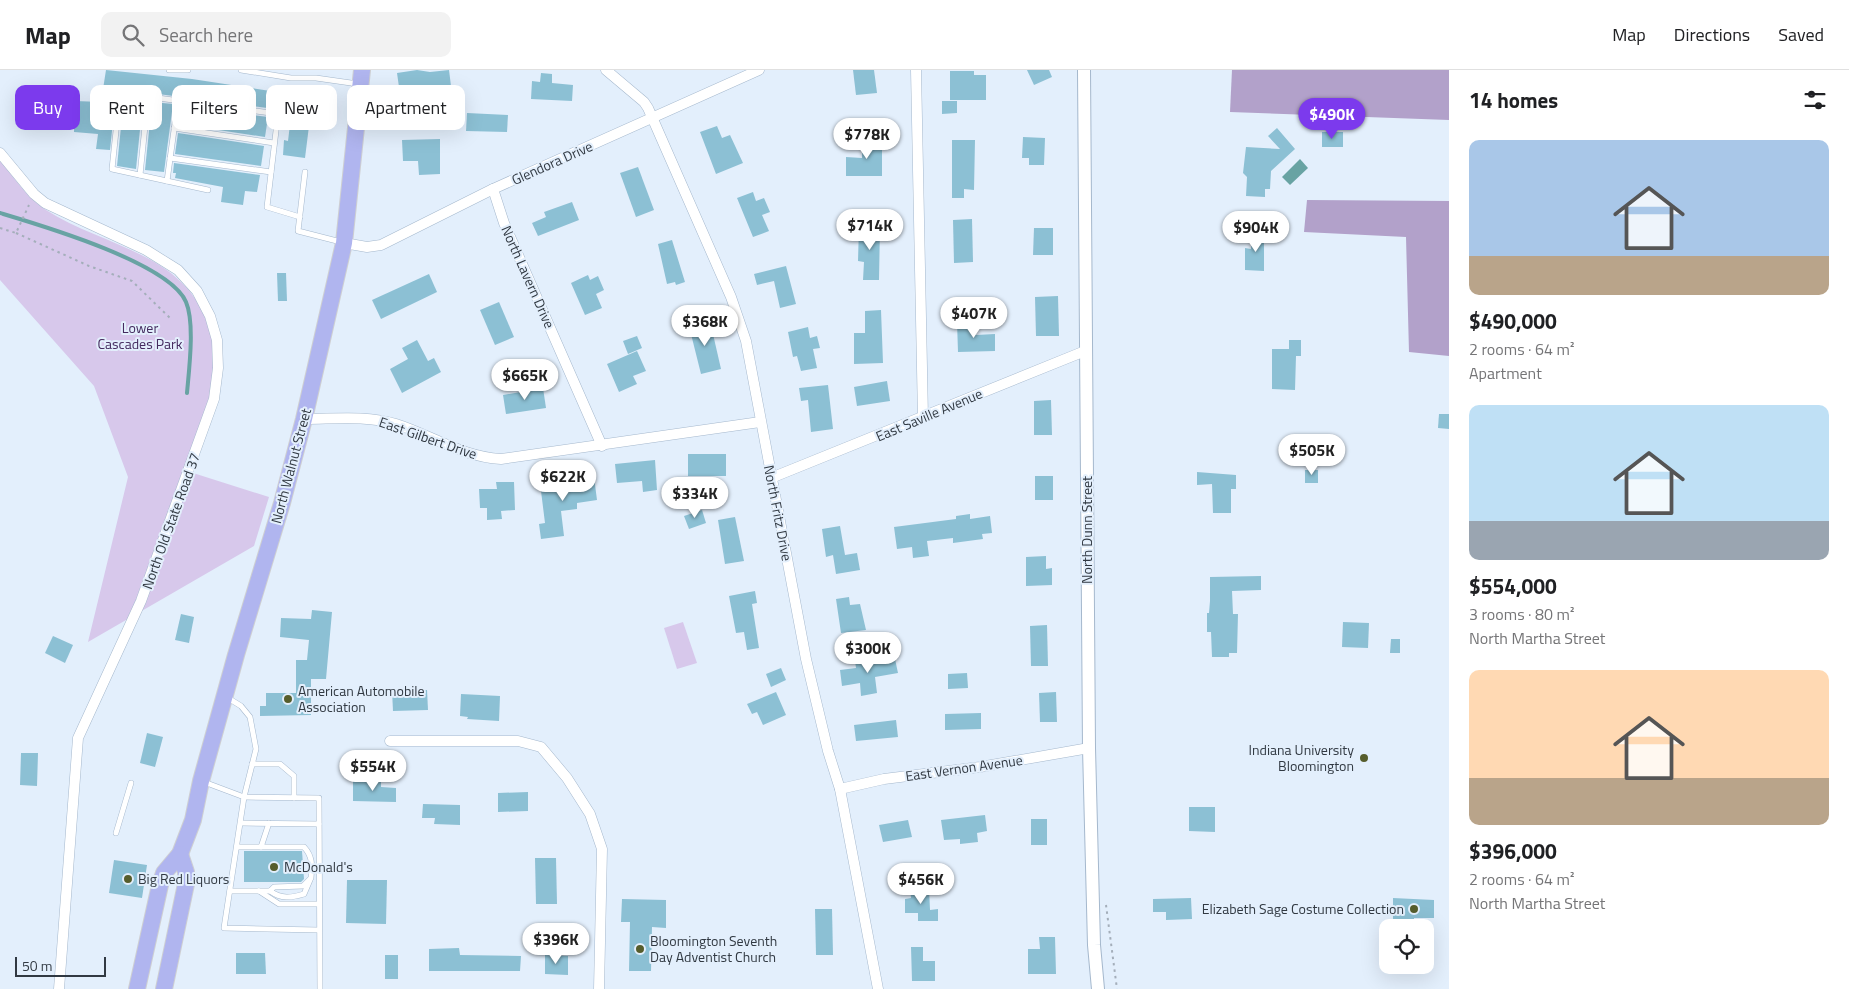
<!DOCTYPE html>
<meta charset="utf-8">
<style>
:root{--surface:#fff;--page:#f2f2f2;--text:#202124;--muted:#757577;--line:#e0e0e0;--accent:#7c3aed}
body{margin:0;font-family:"Titillium Web",sans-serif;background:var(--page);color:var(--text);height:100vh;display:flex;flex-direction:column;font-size:19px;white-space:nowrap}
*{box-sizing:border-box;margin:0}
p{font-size:16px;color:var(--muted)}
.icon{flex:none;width:28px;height:28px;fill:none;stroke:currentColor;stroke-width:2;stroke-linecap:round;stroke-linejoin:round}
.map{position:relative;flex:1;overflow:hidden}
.panel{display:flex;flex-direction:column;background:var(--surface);width:400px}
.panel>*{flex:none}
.guide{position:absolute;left:15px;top:15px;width:475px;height:45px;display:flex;gap:10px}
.controls{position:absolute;left:1379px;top:849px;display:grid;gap:10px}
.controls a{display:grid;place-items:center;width:55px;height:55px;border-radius:10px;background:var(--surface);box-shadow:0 5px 20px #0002;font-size:25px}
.scale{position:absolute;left:15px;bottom:12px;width:91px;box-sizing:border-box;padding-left:5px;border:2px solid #313942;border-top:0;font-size:14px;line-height:18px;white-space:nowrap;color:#313942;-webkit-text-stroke:4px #e3effc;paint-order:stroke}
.price{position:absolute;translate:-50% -42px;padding:0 11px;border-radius:18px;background:#fff;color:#222;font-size:16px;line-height:32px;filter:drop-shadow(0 1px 2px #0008)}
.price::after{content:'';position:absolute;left:50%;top:30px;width:15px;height:11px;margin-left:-8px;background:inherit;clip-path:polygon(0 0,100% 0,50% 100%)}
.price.on{background:var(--accent);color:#fff}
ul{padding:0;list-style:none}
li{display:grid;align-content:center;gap:10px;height:265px;padding:0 20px}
li span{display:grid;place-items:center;height:155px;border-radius:10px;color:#555}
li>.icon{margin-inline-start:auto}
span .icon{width:90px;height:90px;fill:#fffc;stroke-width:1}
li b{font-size:21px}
h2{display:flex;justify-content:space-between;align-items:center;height:60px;padding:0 20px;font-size:21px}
.pill{padding:0 18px;border-radius:10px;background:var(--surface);box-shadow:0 5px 20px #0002;font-size:18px;line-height:45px}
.pill.on{background:var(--accent);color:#fff}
header{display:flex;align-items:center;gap:30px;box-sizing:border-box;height:70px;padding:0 25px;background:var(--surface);border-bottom:1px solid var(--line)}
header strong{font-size:24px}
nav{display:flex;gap:28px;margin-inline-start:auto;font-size:18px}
.search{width:350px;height:45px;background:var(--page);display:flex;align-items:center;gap:12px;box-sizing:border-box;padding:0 18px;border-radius:10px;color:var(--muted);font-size:19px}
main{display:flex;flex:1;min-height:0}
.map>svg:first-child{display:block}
.green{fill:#d7c8eb}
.forest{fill:#b2a1ca}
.water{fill:#68a3a3}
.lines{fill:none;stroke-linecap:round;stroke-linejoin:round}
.stream{stroke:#68a3a3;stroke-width:4}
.building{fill:#8cc0d4}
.service-casing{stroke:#a5b8cd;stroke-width:6}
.minor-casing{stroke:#a5b8cd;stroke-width:11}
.tertiary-casing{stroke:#a5b8cd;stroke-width:14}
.primary-casing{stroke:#cecfd2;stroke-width:18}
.path{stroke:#a4aeba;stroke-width:2;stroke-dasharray:2.5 4;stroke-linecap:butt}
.service{stroke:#fff;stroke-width:5}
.minor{stroke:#fff;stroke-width:10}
.tertiary{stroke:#fff;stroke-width:12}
.primary{stroke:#b0b5ef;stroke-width:16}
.poi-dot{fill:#565d2c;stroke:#e3effc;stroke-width:2}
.labels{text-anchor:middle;stroke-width:4;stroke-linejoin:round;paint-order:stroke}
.street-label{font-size:14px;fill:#313942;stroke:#e3effc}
.park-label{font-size:14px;fill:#442b5f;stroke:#e3effc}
.poi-label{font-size:14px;fill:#313942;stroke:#e3effc;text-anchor:start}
</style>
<header>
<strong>Map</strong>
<div class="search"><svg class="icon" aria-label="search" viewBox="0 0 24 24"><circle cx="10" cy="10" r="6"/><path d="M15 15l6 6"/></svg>Search here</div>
<nav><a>Map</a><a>Directions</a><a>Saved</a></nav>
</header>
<main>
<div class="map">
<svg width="1449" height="919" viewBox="0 0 1449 919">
<rect width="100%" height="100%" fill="#e3effc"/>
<!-- green -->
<g class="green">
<path d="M 0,90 C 13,106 27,128 46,140 C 103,177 186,182 209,258 C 213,270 215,285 214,299 C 212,333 198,368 190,402 L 269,427 L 254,476 L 88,572 L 128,407 L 94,316 L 0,210 Z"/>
<path d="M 683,552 L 697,593 L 677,599 L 664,558 Z"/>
</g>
<!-- forest -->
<g class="forest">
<path d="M 1232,0 L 1449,0 L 1449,50 L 1230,42 Z"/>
<path d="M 1307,130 L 1449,131 L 1449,286 L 1409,282 L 1406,167 L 1304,162 Z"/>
</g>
<!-- water -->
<path class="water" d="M 1300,89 L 1308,98 L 1290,115 L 1282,107 Z"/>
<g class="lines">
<!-- stream -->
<path class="stream" d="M 0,143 C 40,155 170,193 186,232 C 195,253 189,300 187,323"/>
</g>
<!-- building -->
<g class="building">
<path d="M 106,0 L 192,9 L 277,22 L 275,39 L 119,19 L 116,23 L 110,80 L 96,79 L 98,64 L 74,62 L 75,31 L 101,32 Z"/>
<path d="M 417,0 L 430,2 L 449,0 L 451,16 L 400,24 L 397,3 Z"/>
<path d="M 853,0 L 874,0 L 877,23 L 856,25 Z"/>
<path d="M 1027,0 L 1049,0 L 1052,7 L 1034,15 Z"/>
<path d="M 950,1 L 974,1 L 974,5 L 986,5 L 986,30 L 950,30 Z"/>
<path d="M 541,3 L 552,4 L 552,13 L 573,15 L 572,31 L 531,29 L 532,11 L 540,12 Z"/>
<path d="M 124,28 L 143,30 L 136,99 L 117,96 Z"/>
<path d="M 942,31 L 957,31 L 957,43 L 942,44 Z"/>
<path d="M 152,32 L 173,34 L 164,102 L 145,100 Z"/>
<path d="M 182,36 L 268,47 L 265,67 L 179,54 Z"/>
<path d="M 292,38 L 311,40 L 305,88 L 283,85 L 284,70 L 288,71 Z"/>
<path d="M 467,43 L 508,45 L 507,62 L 466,61 Z"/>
<path d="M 717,56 L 722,68 L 730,65 L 743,93 L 716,104 L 700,62 Z"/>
<path d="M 1277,58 L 1295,79 L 1271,101 L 1270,119 L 1265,119 L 1265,127 L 1246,126 L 1247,107 L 1243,103 L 1246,77 L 1280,79 L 1268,66 Z"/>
<rect x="1322" y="62" width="21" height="15"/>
<path d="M 178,63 L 264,76 L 261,96 L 175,84 Z"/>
<path d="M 862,67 L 876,67 L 876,74 L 882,74 L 882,106 L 846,106 L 846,87 L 862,88 Z"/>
<path d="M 1023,67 L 1045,68 L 1044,95 L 1029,95 L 1029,88 L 1022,88 Z"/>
<path d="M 440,69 L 440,104 L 419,105 L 418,91 L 403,91 L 402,70 Z"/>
<path d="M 952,70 L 975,70 L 974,120 L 964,119 L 964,128 L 952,128 Z"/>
<path d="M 174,93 L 260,105 L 257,122 L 245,121 L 243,135 L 221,132 L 223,117 L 175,108 L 176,103 L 173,103 Z"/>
<path d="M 638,97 L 654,140 L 636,147 L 620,103 Z"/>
<path d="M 753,122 L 756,131 L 764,128 L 770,142 L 762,145 L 769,161 L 753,167 L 737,128 Z"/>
<path d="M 572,132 L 579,150 L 538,166 L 532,153 L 546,147 L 544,142 Z"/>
<path d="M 972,149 L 973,192 L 954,193 L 953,150 Z"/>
<path d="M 859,156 L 880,156 L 879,210 L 863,210 L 864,192 L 858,191 Z"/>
<path d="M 1034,158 L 1053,158 L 1053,185 L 1033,185 Z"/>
<path d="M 1251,161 L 1264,161 L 1264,201 L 1245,200 L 1245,178 L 1251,179 Z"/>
<path d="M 672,170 L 685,212 L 676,215 L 675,212 L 667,214 L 658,174 Z"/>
<path d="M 786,196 L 796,234 L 780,238 L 774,211 L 757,215 L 754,204 Z"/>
<path d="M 277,203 L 286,203 L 287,231 L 278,231 Z"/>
<path d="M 429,204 L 437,222 L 381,249 L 372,230 Z"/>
<path d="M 588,205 L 590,210 L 598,206 L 604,220 L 596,224 L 602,238 L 585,245 L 571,213 Z"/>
<path d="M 1058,226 L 1059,266 L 1036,266 L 1035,227 Z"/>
<path d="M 499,232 L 514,267 L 495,275 L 480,240 Z"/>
<path d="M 881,240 L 883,293 L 854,294 L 854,263 L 865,263 L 865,241 Z"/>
<path d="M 710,251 L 721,299 L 701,304 L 689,256 Z"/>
<path d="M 957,252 L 976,252 L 976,265 L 995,264 L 995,281 L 958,282 Z"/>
<path d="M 808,257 L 810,268 L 817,266 L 820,278 L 813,279 L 817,298 L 801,301 L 797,286 L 793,287 L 788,262 Z"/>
<path d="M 637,266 L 642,278 L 628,284 L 623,271 Z"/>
<path d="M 417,270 L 428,291 L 434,288 L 441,302 L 402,323 L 390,299 L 408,289 L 402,278 Z"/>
<path d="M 1289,270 L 1301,270 L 1301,286 L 1296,286 L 1295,320 L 1272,319 L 1272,279 L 1289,279 Z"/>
<path d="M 637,281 L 646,301 L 633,306 L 637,314 L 619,322 L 607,294 Z"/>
<path d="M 887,311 L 890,331 L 857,336 L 854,317 Z"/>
<path d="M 828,315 L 833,359 L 811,362 L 808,330 L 801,331 L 799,318 Z"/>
<path d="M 543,318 L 546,338 L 506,344 L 503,325 Z"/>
<path d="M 1051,330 L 1052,365 L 1034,365 L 1034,331 Z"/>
<path d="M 1439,344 L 1449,344 L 1449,359 L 1438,358 Z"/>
<rect x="688" y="384" width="38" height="22"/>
<path d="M 655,390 L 657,420 L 643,422 L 642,411 L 617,413 L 615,394 Z"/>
<rect x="1305" y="400" width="13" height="13"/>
<path d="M 1197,402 L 1236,405 L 1236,419 L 1231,419 L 1231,443 L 1213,443 L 1212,414 L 1197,415 Z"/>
<rect x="1035" y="406" width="18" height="24"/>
<path d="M 594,407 L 597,430 L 577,433 L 577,439 L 561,441 L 564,466 L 541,469 L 539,454 L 545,453 L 540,413 Z"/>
<path d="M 496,412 L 514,412 L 515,440 L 501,441 L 502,449 L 487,450 L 487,438 L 480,438 L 479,419 L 497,419 Z"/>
<path d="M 702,440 L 706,453 L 689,459 L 684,446 Z"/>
<path d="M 970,444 L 970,449 L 990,446 L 992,463 L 982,464 L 983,469 L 953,473 L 953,468 L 927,471 L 929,486 L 913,488 L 912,477 L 897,479 L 894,457 L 956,449 L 956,446 Z"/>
<path d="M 735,447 L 744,491 L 725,494 L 718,450 Z"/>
<path d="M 840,456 L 845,485 L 857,483 L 860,500 L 836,504 L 833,485 L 826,487 L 822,459 Z"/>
<path d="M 1046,486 L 1046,499 L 1052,498 L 1052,515 L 1026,516 L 1026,487 Z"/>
<path d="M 1261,506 L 1261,520 L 1232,521 L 1233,544 L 1238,544 L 1237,583 L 1229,583 L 1229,587 L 1212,587 L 1211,562 L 1207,562 L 1207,543 L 1209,543 L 1210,531 L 1210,507 Z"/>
<path d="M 755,521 L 757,533 L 752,534 L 759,578 L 747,580 L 744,562 L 736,563 L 729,526 Z"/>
<path d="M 849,527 L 850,535 L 860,534 L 866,560 L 841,563 L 836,529 Z"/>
<path d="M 312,540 L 332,542 L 326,609 L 311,609 L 311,645 L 260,646 L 260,636 L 266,636 L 266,623 L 296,623 L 296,590 L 307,590 L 309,570 L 280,567 L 281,548 L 311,549 Z"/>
<path d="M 181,544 L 194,547 L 189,573 L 175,570 Z"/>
<path d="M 1343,552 L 1369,553 L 1368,578 L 1342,577 Z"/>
<path d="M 1047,555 L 1048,596 L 1031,596 L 1030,556 Z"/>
<path d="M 53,566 L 73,575 L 65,593 L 45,583 Z"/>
<path d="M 1391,569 L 1400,569 L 1400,583 L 1390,583 Z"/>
<path d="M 871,588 L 872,592 L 895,589 L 898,603 L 875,607 L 877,623 L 861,626 L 860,613 L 842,616 L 840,600 L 856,598 L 855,591 Z"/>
<path d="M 781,598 L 786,610 L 771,617 L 766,604 Z"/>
<path d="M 967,603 L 968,618 L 948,619 L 948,604 Z"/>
<path d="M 392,620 L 427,620 L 428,640 L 393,641 Z"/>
<path d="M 776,622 L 786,645 L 763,655 L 757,642 L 752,644 L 747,634 Z"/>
<path d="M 1056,622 L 1057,652 L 1040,652 L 1039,623 Z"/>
<path d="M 461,624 L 500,626 L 499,651 L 467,649 L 468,647 L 460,646 Z"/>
<path d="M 981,643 L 981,659 L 945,660 L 945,644 Z"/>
<path d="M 896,650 L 898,667 L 856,671 L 854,655 Z"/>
<path d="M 147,663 L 163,667 L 155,697 L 140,693 Z"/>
<path d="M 21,683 L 38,683 L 37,716 L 20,715 Z"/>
<path d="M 353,710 L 381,711 L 381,717 L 396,718 L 396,732 L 353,731 Z"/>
<path d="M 528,722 L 528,741 L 498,742 L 498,723 Z"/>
<path d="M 423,734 L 460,735 L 460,755 L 434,754 L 435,748 L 422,748 Z"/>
<path d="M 1189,737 L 1215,737 L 1215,762 L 1189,761 Z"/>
<path d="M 985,745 L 987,761 L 977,763 L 978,772 L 960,774 L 960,769 L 944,770 L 941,750 Z"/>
<rect x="1031" y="749" width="16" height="26"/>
<path d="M 908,750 L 912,767 L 883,772 L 879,755 Z"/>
<path d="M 244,781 L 302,781 L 304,809 L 301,812 L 244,812 Z"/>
<path d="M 535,788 L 556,788 L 557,834 L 536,834 Z"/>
<path d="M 114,790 L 147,795 L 142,828 L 109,823 Z"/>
<path d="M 347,810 L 387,810 L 386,854 L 346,853 Z"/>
<path d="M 910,818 L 929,818 L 930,840 L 938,839 L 938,851 L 918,851 L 918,843 L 905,843 L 905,829 L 911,828 Z"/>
<path d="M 1191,828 L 1192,849 L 1166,850 L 1166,842 L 1153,842 L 1153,829 Z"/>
<path d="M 1393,828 L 1434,830 L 1434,848 L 1414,848 L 1414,853 L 1393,853 Z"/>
<path d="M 622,829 L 666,830 L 666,858 L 652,857 L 651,901 L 629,901 L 630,852 L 621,852 Z"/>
<path d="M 815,839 L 832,839 L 833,885 L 816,885 Z"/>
<path d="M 1039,867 L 1055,867 L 1056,904 L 1028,904 L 1028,879 L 1040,879 Z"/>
<path d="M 911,877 L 923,877 L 923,891 L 935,891 L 935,911 L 912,911 Z"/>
<path d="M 459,878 L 460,885 L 521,886 L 520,901 L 429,901 L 429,879 Z"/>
<path d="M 236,883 L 265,883 L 266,904 L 236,904 Z"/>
<rect x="385" y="885" width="13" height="24"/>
<path d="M 545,885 L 568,886 L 568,905 L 545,904 Z"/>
</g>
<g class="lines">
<!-- service casing -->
<g class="service-casing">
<g id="service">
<path d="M 169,0 L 188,0"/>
<path d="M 241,0 L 291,8 L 316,8 L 358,14"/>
<path d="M 174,58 L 274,73"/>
<path d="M 170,88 L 271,102"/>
<path d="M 305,102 L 298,161 L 341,172"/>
<path d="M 140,105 L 148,27"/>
<path d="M 167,111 L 178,31"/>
<path d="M 208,120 L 112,99 L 120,23 L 278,44 L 267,137 L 300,147"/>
<path d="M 228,628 L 241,636 L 250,647 L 256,679 L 244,727 L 224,858 L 319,860"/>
<path d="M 252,694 L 280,694 L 294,706 L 294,728"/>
<path d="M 204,712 L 244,727 L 319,728 L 320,919"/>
<path d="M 241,753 L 319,754"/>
<path d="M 116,763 L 131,713"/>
<path d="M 261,777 L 269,753"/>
<path d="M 230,821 L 270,821 L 274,817 L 303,816 L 311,808 C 312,795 313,787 304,777 L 237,777"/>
<path d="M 259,821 L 279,834 L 319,834"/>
<path d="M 270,821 C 281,829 291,828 304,824 L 310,810"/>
</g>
</g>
<!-- minor casing -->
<g class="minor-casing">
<g id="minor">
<path d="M 606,0 L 644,32 L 648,38 L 731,227 L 746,271 L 806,589 L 828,681 L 840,719 L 878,919"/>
<path d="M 916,0 L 923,348"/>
<path d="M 0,83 L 34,124 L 45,133 L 146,180 L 178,200 L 197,221 L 210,246 L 217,270 L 218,298 L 214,329 L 141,531 L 78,668 L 59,919"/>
<path d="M 493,119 L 504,153 L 602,376"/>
<path d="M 344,173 L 367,177 L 381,175 L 493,119 L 759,0"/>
<path d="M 304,349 C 335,349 365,345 396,354 C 431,365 462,387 501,389 L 760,352"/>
<path d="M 771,408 L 1085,281"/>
<path d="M 390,671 L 518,671 L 541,677 L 567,708 L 590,744 L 602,779 L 599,919"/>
<path d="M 840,719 L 884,709 L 980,697 L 1089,678"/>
</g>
</g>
<!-- tertiary casing -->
<g class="tertiary-casing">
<path id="tertiary" d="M 1084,0 L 1089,678 L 1094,875 L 1098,919"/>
</g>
<!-- primary casing -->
<g class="primary-casing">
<g id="primary">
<path d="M 137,919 L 160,815 L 164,803 L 180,784 L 193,750 L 201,711 L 236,585 L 282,433 L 304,349 L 344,173 L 362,0"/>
<path d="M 164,919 L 186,814 L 186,802 L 180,784"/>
</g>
</g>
<!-- path -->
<g class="path">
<path d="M 0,158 L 16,163 L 29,135"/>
<path d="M 16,163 L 89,196 L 132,211 L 170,248"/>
<path d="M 1106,835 L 1117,919"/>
</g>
<!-- service -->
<use href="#service" class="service"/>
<!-- minor -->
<use href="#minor" class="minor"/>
<!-- tertiary -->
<use href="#tertiary" class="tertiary"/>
<!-- primary -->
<use href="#primary" class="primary"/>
</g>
<!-- markers -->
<g class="poi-dot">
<circle cx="288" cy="629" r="5"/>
<circle cx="1364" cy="688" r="5"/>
<circle cx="274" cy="797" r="5"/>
<circle cx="128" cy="809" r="5"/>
<circle cx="1414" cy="839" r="5"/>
<circle cx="640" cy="879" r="5"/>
</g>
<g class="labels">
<!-- street labels -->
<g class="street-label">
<text transform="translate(552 93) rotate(-24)" y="5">Glendora Drive</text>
<text transform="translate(528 207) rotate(66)" y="5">North Lavern Drive</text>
<text transform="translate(929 345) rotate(-23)" y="5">East Saville Avenue</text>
<text transform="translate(428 368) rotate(19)" y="5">East Gilbert Drive</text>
<text transform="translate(291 396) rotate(-75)" y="5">North Walnut Street</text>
<text transform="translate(778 443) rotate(79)" y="5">North Fritz Drive</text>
<text transform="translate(171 451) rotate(-70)" y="5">North Old State Road 37</text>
<text transform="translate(1087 460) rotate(-90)" y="5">North Dunn Street</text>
<text transform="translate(964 698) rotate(-8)" y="5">East Vernon Avenue</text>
</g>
<!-- park labels -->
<g class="park-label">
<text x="140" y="263">Lower<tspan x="140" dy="16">Cascades Park</tspan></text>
</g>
<!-- poi labels -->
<g class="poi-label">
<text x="298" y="626">American Automobile<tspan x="298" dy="16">Association</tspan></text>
<text x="1354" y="685" text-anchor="end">Indiana University<tspan x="1354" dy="16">Bloomington</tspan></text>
<text x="284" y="802">McDonald's</text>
<text x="138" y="814">Big Red Liquors</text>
<text x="1404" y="844" text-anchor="end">Elizabeth Sage Costume Collection</text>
<text x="650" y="876">Bloomington Seventh<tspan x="650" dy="16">Day Adventist Church</tspan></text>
</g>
</g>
</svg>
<div class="controls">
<a><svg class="icon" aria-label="locate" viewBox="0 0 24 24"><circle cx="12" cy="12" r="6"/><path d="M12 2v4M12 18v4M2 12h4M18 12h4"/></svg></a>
</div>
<div class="scale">50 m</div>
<b class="price on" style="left:1332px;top:70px">$490K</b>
<b class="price" style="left:867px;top:90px">$778K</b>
<b class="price" style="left:870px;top:181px">$714K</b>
<b class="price" style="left:1256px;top:183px">$904K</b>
<b class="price" style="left:974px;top:269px">$407K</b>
<b class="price" style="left:705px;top:277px">$368K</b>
<b class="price" style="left:525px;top:331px">$665K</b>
<b class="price" style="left:1312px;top:406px">$505K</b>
<b class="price" style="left:563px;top:432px">$622K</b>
<b class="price" style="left:695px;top:449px">$334K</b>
<b class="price" style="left:868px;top:604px">$300K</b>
<b class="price" style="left:373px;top:722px">$554K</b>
<b class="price" style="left:921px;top:835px">$456K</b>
<b class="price" style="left:556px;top:895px">$396K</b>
<div class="guide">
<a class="pill on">Buy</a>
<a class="pill">Rent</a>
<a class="pill">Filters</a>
<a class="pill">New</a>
<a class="pill">Apartment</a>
</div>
</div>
<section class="panel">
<h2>14 homes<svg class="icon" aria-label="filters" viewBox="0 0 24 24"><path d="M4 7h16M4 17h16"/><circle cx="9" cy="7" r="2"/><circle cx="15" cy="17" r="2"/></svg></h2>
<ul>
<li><span style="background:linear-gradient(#a9c7e8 75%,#b9a48a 0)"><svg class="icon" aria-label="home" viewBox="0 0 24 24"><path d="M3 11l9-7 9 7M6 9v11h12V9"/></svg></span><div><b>$490,000</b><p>2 rooms · 64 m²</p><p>Apartment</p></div></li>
<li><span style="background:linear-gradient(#bfe0f5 75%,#9aa5b1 0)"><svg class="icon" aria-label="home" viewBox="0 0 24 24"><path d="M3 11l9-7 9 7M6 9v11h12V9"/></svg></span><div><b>$554,000</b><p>3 rooms · 80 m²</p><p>North Martha Street</p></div></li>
<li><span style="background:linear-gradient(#ffd9b3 70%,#b9a48a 0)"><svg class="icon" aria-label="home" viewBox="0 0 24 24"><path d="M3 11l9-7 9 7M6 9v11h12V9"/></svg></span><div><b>$396,000</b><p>2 rooms · 64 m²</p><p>North Martha Street</p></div></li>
</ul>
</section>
</main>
